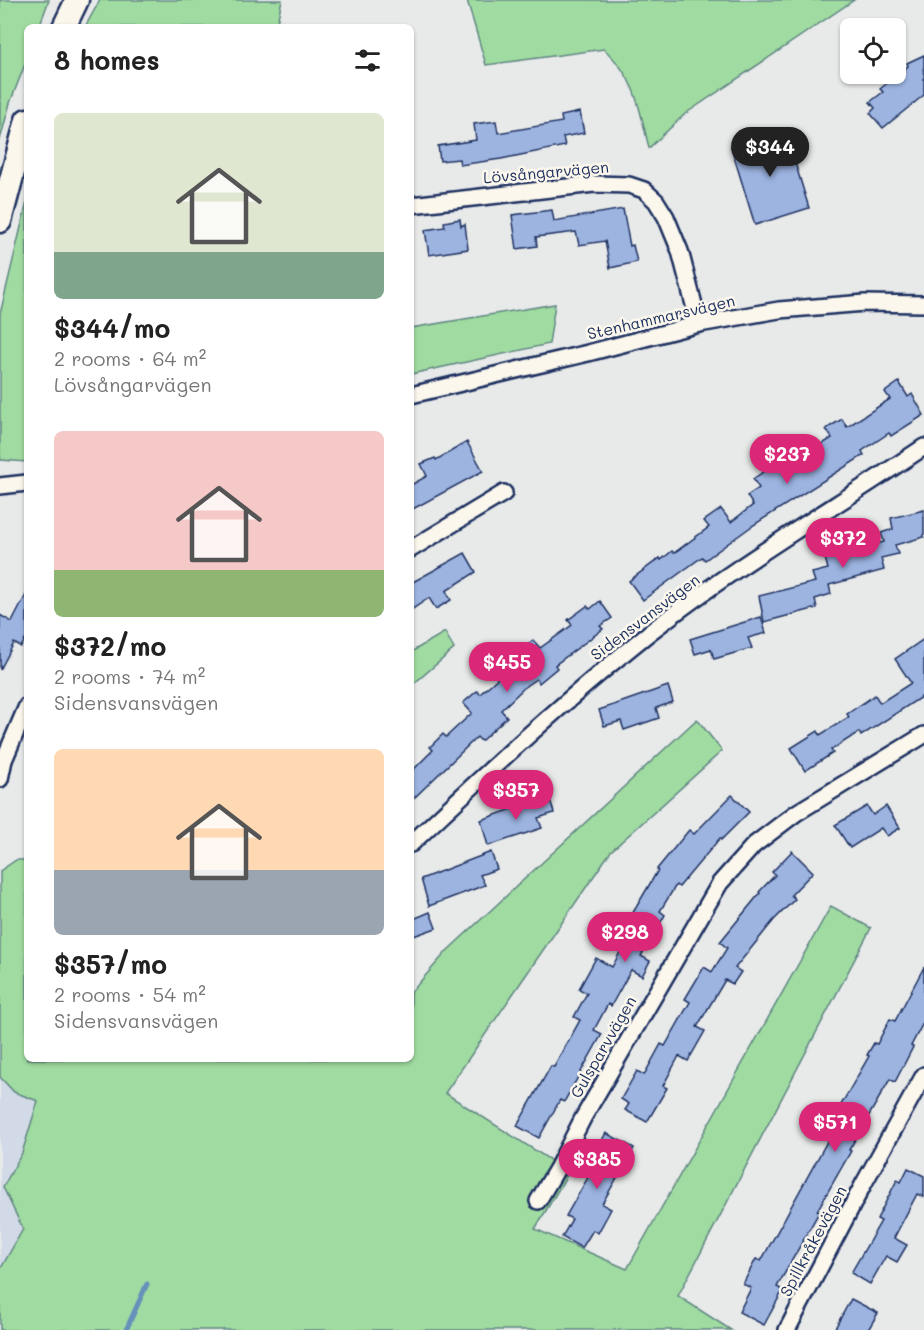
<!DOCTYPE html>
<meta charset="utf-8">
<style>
:root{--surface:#fff;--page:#f6f6f6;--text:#222;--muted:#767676;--accent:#db2777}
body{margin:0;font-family:Mali,sans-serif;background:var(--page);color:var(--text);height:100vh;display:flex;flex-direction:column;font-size:22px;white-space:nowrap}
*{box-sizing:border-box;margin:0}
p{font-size:20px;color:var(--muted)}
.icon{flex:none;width:33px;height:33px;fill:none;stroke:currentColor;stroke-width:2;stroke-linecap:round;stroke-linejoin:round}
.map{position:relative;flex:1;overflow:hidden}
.panel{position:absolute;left:24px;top:24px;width:390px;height:1038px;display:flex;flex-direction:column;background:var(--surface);border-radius:9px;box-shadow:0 2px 4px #0004}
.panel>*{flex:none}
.fabs{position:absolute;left:840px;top:18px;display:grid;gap:12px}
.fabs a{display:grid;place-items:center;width:66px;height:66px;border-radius:9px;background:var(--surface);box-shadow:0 2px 4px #0004;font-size:30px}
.price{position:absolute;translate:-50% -51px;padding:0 14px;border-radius:21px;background:var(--accent);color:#fff;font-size:20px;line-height:39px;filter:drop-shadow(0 2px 3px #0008)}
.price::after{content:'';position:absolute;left:50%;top:36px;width:18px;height:14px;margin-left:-9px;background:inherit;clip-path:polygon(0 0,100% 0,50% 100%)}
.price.active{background:#222;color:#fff}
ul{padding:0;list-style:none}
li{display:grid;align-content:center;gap:12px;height:318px;padding:0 30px}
li span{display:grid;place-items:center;height:186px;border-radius:9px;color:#555}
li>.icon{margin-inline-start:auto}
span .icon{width:108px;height:108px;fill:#fffc;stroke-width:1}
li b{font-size:26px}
h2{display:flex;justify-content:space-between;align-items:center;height:72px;padding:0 30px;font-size:26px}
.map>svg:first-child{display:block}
.built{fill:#d2dae7}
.green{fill:#a0dba1;stroke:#5e8580;stroke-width:1.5}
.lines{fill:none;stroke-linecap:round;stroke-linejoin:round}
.stream{stroke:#6591ba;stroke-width:5}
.building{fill:#9db4e1;stroke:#1b2f5e;stroke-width:1.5}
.street-casing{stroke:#1b2f5e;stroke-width:20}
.secondary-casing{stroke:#1b2f5e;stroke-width:27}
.street{stroke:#fbf7ec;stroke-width:15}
.secondary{stroke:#fbf7ec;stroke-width:22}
.labels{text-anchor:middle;stroke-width:5;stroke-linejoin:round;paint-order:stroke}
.street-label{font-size:16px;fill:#1b2f5e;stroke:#fbf7ec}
</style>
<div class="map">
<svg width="924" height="1330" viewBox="0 0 924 1330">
<rect width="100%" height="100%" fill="#e8eaea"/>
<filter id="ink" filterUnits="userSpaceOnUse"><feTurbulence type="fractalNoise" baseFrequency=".0167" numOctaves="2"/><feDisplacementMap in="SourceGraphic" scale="12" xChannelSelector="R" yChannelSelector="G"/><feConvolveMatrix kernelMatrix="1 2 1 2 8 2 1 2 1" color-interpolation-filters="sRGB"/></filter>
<g filter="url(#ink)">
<!-- built -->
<path class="built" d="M 0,1077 L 14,1092 L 38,1101 L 22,1153 L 3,1187 L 23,1229 L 0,1270 Z"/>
<!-- green -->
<g class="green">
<path d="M 0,0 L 49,0 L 39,27 L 27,27 L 27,59 L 10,103 L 0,140 Z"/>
<path d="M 100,0 L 282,0 L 276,27 L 85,27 Z"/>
<path d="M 467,0 L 854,0 L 685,114 L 649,148 C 639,107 636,78 604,49 L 486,65 Z"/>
<path d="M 27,202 L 27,462 L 1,460 L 0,456 L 0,314 Z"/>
<path d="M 555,304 L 549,344 L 411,374 L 411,328 Z"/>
<path d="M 445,632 L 454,649 L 411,686 L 411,652 Z"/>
<path d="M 697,719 L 722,751 L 611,851 L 445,1093 L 569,1172 L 535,1229 L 627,1269 L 831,906 L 871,928 L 678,1296 L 731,1330 L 0,1330 L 0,1270 L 23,1229 L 3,1187 L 22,1153 L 38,1101 L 14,1092 L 0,1077 L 0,871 L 16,860 L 27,860 L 27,1059 L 411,1059 L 411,992 L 448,950 Z"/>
</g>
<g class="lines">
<!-- stream -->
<path class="stream" d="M 126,1330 L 147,1284"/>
</g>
<!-- building -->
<g class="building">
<path d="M 924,55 L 924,95 L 883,128 L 870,113 L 875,108 L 870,102 L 883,92 L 880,89 L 908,66 L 907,63 Z"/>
<path d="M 580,112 L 584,133 L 563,137 L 565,146 L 501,159 L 460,165 L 459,159 L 440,161 L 438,146 L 476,140 L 474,124 L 496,121 L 498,133 L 562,122 L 561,116 Z"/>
<path d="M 785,130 L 809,208 L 755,225 L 731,147 Z"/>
<path d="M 623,209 L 630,246 L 633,245 L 637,262 L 610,268 L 605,241 L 579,245 L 576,232 L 536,237 L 537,246 L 517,249 L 512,215 L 552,210 L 554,221 Z"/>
<path d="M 460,219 L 461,226 L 465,224 L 468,249 L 429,255 L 425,230 L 445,227 L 444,222 Z"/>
<path d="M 899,382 L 908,397 L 912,394 L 924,415 L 891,436 L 889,433 L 862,451 L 864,455 L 752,526 L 705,560 L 702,557 L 643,600 L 629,581 L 660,558 L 661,560 L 672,551 L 674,553 L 709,527 L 704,521 L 721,509 L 731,522 L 753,505 L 747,496 L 759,488 L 753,479 L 791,453 L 796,461 L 832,438 L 826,429 L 842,419 L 847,427 L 890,399 L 885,392 Z"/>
<path d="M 467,442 L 483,471 L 411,510 L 411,485 L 427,476 L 421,464 L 435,458 L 436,460 Z"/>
<path d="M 924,510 L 924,537 L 895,545 L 898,554 L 881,558 L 884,570 L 829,585 L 831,594 L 815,599 L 817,608 L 764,622 L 759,596 L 815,582 L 812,573 L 828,569 L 825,558 L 884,542 L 881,533 L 893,529 L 891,518 Z"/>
<path d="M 465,553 L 476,572 L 446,591 L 451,600 L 436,609 L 429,598 L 411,610 L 411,583 Z"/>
<path d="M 27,593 L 27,636 L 21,647 L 14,643 L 0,670 L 0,615 L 12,622 Z"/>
<path d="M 600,601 L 612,618 L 600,626 L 603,629 L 555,665 L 557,668 L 539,683 L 536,679 L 527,685 L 501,710 L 507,717 L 481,741 L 477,737 L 411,801 L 411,772 L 433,750 L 430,747 L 443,734 L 446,737 L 472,713 L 463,703 L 477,691 L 480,694 L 501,675 L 499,673 L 516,658 L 515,657 L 533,640 L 540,648 L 572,625 L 568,620 L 587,606 L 590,609 Z"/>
<path d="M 761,617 L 766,633 L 748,638 L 752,648 L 714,659 L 711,649 L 695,654 L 690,639 Z"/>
<path d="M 924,639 L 924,702 L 921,697 L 861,736 L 859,732 L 831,750 L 833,753 L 805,771 L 791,748 L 818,731 L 820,735 L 849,717 L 847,714 L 875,695 L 880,703 L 911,683 L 895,659 Z"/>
<path d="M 668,686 L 673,702 L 656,708 L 659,718 L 624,730 L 621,721 L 604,726 L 599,710 Z"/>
<path d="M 732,795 L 749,812 L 721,840 L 720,838 L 679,887 L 676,885 L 660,911 L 665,915 L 641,956 L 650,961 L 642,976 L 631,970 L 611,1006 L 608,1004 L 594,1030 L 602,1034 L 564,1102 L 560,1100 L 539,1138 L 517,1126 L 551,1066 L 554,1067 L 580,1020 L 574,1017 L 587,993 L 579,989 L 596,958 L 612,967 L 628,938 L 621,933 L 658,870 L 657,869 L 689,830 L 694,834 Z"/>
<path d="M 549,796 L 554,813 L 538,818 L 542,828 L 488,846 L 481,820 Z"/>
<path d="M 867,806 L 873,815 L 886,806 L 900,828 L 887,836 L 881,828 L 850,848 L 835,825 Z"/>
<path d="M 792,851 L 813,872 L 791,895 L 795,899 L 774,920 L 735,968 L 741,972 L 733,984 L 725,980 L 697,1027 L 705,1031 L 688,1061 L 679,1056 L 663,1086 L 667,1088 L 647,1122 L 625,1110 L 629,1104 L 621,1099 L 637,1071 L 644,1075 L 661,1044 L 665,1046 L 690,1002 L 685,999 L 704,967 L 712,972 L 727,948 L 720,942 L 760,893 L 759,892 L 775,875 L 772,872 Z"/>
<path d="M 491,852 L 497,869 L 480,875 L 485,885 L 429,906 L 421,879 Z"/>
<path d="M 430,912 L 436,928 L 411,937 L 411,920 Z"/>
<path d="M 924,967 L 924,1021 L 911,1046 L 913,1047 L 895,1082 L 890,1079 L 849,1150 L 851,1151 L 817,1211 L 819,1212 L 777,1287 L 783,1290 L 764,1325 L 739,1312 L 751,1288 L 743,1284 L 756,1259 L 761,1261 L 835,1127 L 830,1124 L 869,1056 L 867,1055 L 874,1043 L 877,1044 L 890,1019 L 895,1021 Z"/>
<path d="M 606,1133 L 634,1148 L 602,1204 L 611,1209 L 598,1233 L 593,1230 L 582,1248 L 562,1237 L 572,1219 L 566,1216 L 591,1172 L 586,1169 Z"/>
<path d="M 908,1168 L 924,1176 L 924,1197 L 917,1194 L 894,1238 L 907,1245 L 897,1262 L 886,1256 L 870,1284 L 851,1273 L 881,1221 L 877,1219 L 897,1180 L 901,1182 Z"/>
<path d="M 851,1299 L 878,1313 L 868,1330 L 834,1330 Z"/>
</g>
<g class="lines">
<!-- street casing -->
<g class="street-casing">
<g id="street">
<path d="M 411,205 L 594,184 L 629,185 L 644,190 L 656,201 L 666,217 L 680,251 L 699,324"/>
<path d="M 411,395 L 588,353 L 699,324 L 779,310 L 865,303 L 924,304"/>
<path d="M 0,486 L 27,483"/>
<path d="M 411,549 L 504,493"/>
<path d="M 0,779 L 4,760 L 27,706"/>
<path d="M 411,844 C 488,771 566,699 649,633 C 736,565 832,509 924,447"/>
<path d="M 538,1201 L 558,1167 L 583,1118 L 720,883 L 754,845 L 796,813 L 924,735"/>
<path d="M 787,1330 L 864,1183 L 924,1075"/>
</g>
</g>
<!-- secondary casing -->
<g class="secondary-casing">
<g id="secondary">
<path d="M 64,27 L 77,0"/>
<path d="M 0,221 L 27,120"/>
</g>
</g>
<!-- street -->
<use href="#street" class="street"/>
<!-- secondary -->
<use href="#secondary" class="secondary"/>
</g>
</g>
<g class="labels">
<!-- street labels -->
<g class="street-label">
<text transform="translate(546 172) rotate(-5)" y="6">Lövsångarvägen</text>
<text transform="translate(661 317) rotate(-13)" y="6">Stenhammarsvägen</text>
<text transform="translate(645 617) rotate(-37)" y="6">Sidensvansvägen</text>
<text transform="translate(603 1047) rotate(-60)" y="6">Gulsparvvägen</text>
<text transform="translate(813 1241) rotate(-62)" y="6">Spillkråkevägen</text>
</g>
</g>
</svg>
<div class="fabs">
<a><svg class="icon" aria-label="locate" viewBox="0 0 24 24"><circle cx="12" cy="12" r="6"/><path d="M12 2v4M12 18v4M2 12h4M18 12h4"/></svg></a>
</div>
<b class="price active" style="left:770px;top:178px">$344</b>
<b class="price" style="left:787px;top:485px">$237</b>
<b class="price" style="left:843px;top:569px">$372</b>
<b class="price" style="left:507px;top:693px">$455</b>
<b class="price" style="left:516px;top:821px">$357</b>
<b class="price" style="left:625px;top:963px">$298</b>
<b class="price" style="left:835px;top:1153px">$571</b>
<b class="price" style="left:597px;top:1190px">$385</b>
<section class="panel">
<h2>8 homes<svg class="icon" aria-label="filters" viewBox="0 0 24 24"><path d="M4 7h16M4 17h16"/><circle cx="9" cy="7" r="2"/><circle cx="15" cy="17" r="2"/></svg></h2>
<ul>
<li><span style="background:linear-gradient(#dfe7d0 75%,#7fa58c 0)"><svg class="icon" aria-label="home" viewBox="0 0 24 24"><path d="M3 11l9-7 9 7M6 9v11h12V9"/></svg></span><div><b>$344/mo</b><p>2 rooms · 64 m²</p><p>Lövsångarvägen</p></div></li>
<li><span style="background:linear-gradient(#f6c9c9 75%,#8fb573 0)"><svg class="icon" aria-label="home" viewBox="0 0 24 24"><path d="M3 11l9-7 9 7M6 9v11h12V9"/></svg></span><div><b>$372/mo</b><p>2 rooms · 74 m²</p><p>Sidensvansvägen</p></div></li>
<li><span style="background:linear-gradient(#ffd9b3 65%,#9aa5b1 0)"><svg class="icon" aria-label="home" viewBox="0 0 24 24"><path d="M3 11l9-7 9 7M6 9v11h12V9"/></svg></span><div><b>$357/mo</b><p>2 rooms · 54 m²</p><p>Sidensvansvägen</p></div></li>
</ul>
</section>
</div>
